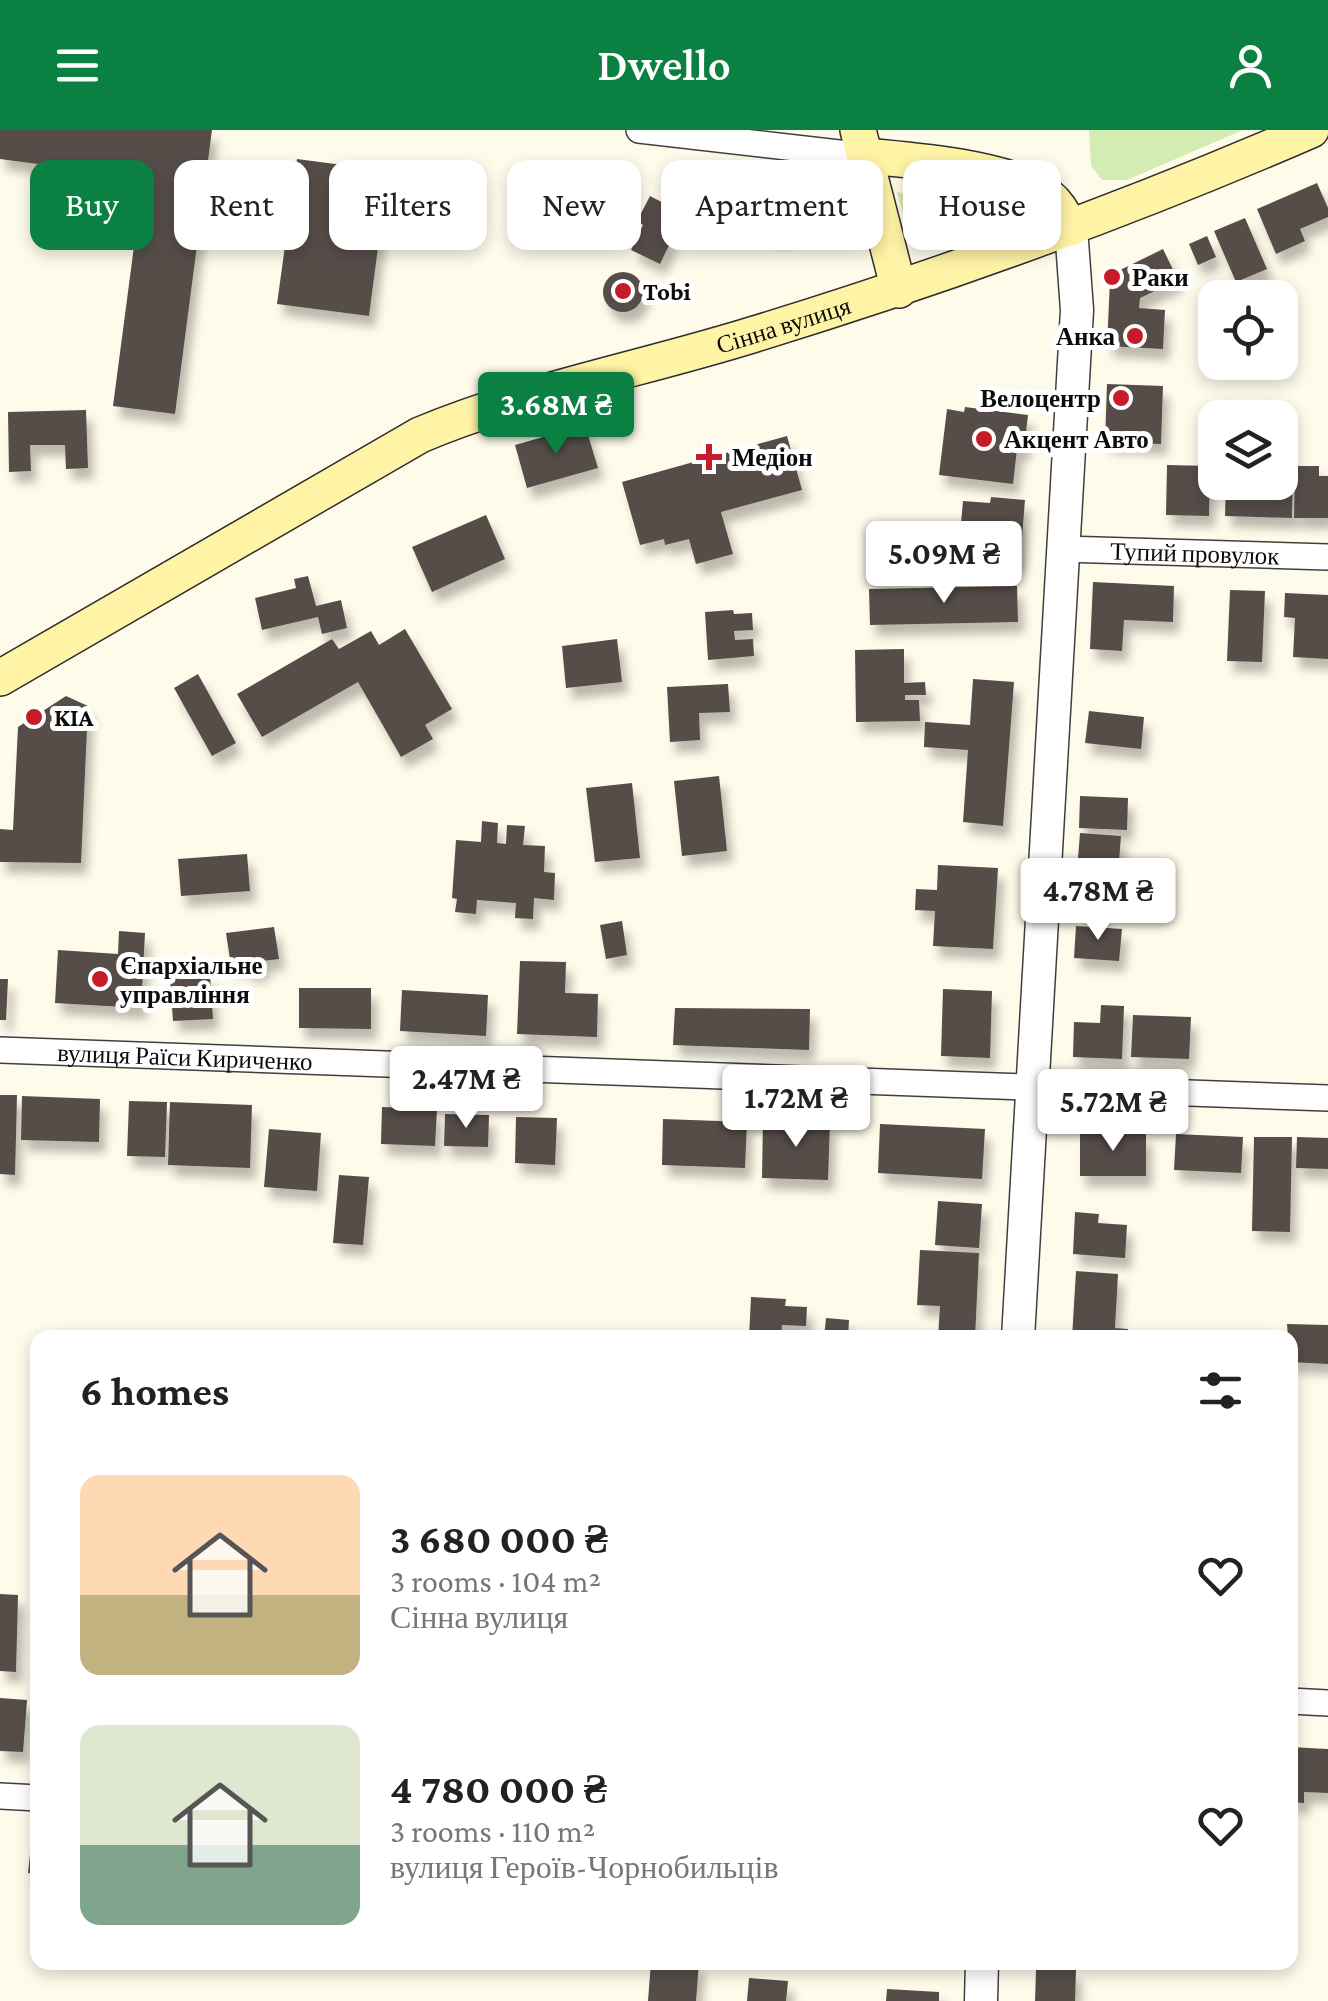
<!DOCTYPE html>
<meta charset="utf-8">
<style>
:root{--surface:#fff;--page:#f2f2f2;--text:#222;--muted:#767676;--accent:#0b8043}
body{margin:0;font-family:"Crimson Pro",serif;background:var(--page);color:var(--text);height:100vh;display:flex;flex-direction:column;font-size:38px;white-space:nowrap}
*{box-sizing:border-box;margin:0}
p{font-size:32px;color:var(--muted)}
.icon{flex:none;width:55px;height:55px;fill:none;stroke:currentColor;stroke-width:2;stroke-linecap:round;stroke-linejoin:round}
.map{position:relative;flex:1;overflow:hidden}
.panel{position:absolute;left:30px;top:1200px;width:1268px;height:640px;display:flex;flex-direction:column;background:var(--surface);border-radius:20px;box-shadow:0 5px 15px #0003}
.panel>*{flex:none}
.guide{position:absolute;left:30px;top:30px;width:1270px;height:90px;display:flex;gap:20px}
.controls{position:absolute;left:1198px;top:150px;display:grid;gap:20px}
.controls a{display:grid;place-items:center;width:100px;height:100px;border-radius:20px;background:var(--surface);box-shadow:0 5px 15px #0003;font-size:50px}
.price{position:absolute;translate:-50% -85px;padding:0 22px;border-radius:10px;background:#fff;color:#222;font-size:32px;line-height:65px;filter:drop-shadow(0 2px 5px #0008)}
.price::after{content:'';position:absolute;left:50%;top:60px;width:30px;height:22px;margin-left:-15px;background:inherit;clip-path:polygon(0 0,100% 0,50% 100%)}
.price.current{background:var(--accent);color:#fff}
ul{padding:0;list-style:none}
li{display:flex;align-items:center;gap:30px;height:250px;padding:0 50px}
li span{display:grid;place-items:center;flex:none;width:280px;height:200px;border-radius:20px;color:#555}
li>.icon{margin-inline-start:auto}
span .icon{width:120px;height:120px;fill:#fffc;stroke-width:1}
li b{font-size:42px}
h2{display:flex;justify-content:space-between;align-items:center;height:120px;padding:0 50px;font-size:42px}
.chip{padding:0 35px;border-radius:20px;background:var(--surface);box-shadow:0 5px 15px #0003;font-size:35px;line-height:90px}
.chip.current{background:var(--accent);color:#fff}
header{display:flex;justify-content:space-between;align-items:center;height:130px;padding:0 50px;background:var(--accent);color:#fff;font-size:45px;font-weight:600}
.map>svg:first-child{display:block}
.green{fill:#d2ecb3}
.building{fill:#564d48;filter:url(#shadow)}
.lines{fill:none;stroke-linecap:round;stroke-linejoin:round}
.minor-casing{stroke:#3f3f3f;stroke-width:28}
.tertiary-casing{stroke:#3f3f3f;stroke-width:35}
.secondary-casing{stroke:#2e2e2e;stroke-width:38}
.minor{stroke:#fff;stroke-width:25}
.tertiary{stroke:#fff;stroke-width:32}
.secondary{stroke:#fff3a6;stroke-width:35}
.poi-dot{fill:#c51c28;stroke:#fff;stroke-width:4}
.labels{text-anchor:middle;stroke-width:10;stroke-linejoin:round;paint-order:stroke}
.poi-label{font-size:25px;font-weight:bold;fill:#0c0c0c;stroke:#fff;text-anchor:start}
.street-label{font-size:25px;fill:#0c0c0c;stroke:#fff}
</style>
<header><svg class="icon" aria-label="menu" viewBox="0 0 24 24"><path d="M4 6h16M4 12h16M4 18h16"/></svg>Dwello<svg class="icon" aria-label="person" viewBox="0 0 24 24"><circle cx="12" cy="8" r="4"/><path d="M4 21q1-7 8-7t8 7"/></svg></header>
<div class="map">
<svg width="1328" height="1871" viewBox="0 0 1328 1871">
<defs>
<filter id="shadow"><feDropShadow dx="6" dy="11" stdDeviation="5" flood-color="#0004"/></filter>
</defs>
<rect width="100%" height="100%" fill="#fffbeb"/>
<!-- green -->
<g class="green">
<path d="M 1089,0 L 1243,0 L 1127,50 L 1102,50 L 1091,36 Z"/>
<path d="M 897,62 L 976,79 L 978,89 L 909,106 Z"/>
</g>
<!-- building -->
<g class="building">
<path d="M 0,0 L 212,0 L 175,284 L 113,276 L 143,48 L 0,29 Z"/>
<path d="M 297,29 L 388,41 L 369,186 L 277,174 Z"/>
<path d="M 1317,53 L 1328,78 L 1328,87 L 1300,99 L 1305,111 L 1276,124 L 1257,79 Z"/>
<path d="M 714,56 L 731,60 L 739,72 L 762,75 L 775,65 L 790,67 L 801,82 L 799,95 L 786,106 L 770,104 L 759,91 L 737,87 L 724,97 L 707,95 L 698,81 L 701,65 Z"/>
<path d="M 650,66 L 675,79 L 662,104 L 672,109 L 660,134 L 631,120 L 643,95 L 637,91 Z"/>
<path d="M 1245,88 L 1267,139 L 1236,152 L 1214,101 Z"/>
<path d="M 1207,106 L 1216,127 L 1198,135 L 1189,114 Z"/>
<path d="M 1163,119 L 1178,150 L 1140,168 L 1139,178 L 1165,180 L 1163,219 L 1107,216 L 1110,151 L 1114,143 Z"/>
<circle cx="623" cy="162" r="20"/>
<path d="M 1107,254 L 1163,256 L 1161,314 L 1105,312 Z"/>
<path d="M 965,277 L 1028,285 L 1024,320 L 1017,319 L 1013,354 L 939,345 L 947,279 L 964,282 Z"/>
<path d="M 86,280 L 88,338 L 66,339 L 65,315 L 30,315 L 31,341 L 9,342 L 8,282 Z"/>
<path d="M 585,295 L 598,338 L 527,358 L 515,315 Z"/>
<path d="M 787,306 L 802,360 L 721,382 L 733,424 L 696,434 L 689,409 L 665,415 L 664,409 L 640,415 L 622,352 Z"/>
<path d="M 1280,329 L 1293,329 L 1292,388 L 1225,386 L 1226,352 L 1280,352 Z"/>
<path d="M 1167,335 L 1210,336 L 1209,386 L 1166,385 Z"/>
<path d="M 1295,336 L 1319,336 L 1319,346 L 1328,346 L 1328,388 L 1294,388 Z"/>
<path d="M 991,367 L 1025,370 L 1020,433 L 986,430 L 988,395 L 961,393 L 963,371 L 990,373 Z"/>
<path d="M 486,385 L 505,429 L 432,462 L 412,417 Z"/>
<path d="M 308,446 L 316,476 L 341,470 L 347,498 L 322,504 L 318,487 L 262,500 L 255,468 L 296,458 L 294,449 Z"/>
<path d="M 1093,452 L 1174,456 L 1173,492 L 1124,490 L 1122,521 L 1090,519 Z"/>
<path d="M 1017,456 L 1018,492 L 870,495 L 869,459 Z"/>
<path d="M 1230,460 L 1265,461 L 1262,532 L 1227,531 Z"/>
<path d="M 1285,463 L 1328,465 L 1328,529 L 1293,527 L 1295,488 L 1284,487 Z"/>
<path d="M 733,480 L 734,484 L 752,483 L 753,500 L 734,501 L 735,510 L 753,509 L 754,526 L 708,530 L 705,482 Z"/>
<path d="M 405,499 L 452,579 L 425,595 L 433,609 L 401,627 L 358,552 L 262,607 L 237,564 L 332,509 L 339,519 L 371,501 L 379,515 Z"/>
<path d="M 617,509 L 622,552 L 566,558 L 562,516 Z"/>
<path d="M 904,519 L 904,553 L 925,552 L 926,565 L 905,565 L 905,570 L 919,570 L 920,591 L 856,592 L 855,520 Z"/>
<path d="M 198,544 L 236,613 L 212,626 L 174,558 Z"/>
<path d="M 973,549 L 1014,552 L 1003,696 L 963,692 L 968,620 L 924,617 L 925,592 L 970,595 Z"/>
<path d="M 728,554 L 730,582 L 699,583 L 700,610 L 670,612 L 667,557 Z"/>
<path d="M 66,566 L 88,576 L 81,733 L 0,732 L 0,699 L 13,700 L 18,597 Z"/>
<path d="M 1089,581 L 1144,587 L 1141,619 L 1085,613 Z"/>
<path d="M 719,646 L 727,721 L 682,726 L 674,651 Z"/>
<path d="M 632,653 L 640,728 L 595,732 L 586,658 Z"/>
<path d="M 1080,666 L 1128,668 L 1127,700 L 1079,698 Z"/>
<path d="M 482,691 L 498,693 L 497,713 L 506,714 L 507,695 L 525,696 L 523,715 L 545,716 L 544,742 L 555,743 L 554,770 L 534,768 L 533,789 L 515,788 L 516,773 L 477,770 L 476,784 L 455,782 L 457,769 L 452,768 L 456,710 L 481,712 Z"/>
<path d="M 1080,703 L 1121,706 L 1117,757 L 1076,754 Z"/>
<path d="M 247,724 L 250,761 L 181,766 L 178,729 Z"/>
<path d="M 938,735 L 998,738 L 993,819 L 933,816 L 935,781 L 915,780 L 916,759 L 937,760 Z"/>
<path d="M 622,791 L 627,825 L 606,829 L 600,795 Z"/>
<path d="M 1076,796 L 1122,799 L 1119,831 L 1074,828 Z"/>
<path d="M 274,797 L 279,829 L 263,831 L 264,839 L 247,842 L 246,834 L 231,836 L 226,803 Z"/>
<path d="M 119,801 L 145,803 L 141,878 L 55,873 L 58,820 L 118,824 Z"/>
<path d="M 520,831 L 566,832 L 565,863 L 598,864 L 597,907 L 517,904 Z"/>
<path d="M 210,845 L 213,889 L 173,891 L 170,848 Z"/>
<path d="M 0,849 L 8,849 L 6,890 L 0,890 Z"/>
<path d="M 299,858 L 371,858 L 371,899 L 299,898 Z"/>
<path d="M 943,859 L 992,861 L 990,928 L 941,926 Z"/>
<path d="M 402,860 L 488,865 L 486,906 L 400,901 Z"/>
<path d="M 1101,875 L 1124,876 L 1122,929 L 1073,927 L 1074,892 L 1100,893 Z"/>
<path d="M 675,878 L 810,879 L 809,920 L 673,915 Z"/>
<path d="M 1133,885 L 1191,887 L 1189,929 L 1131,927 Z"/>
<path d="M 0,965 L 17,965 L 15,1045 L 0,1044 Z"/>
<path d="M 22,966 L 100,969 L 99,1012 L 21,1010 Z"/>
<path d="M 129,971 L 167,972 L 165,1027 L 127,1026 Z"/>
<path d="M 170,972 L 252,975 L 250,1038 L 168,1035 Z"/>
<path d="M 382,977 L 437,979 L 435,1016 L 381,1014 Z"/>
<path d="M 445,984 L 489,985 L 488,1017 L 444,1016 Z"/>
<path d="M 516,987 L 557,988 L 555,1035 L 515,1033 Z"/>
<path d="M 663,989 L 747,992 L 745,1038 L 662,1035 Z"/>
<path d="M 763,990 L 830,992 L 828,1050 L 762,1048 Z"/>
<path d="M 880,994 L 985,999 L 982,1049 L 878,1043 Z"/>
<path d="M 269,999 L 321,1003 L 317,1061 L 264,1057 Z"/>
<rect x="1080" y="1003" width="66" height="43"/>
<path d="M 1176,1004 L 1243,1007 L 1241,1043 L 1174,1040 Z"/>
<path d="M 1254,1007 L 1292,1007 L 1290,1102 L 1252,1101 Z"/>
<path d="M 1297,1007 L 1328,1008 L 1328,1039 L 1296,1038 Z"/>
<path d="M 339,1045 L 369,1047 L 363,1115 L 333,1113 Z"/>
<path d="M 938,1071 L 982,1074 L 979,1118 L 935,1115 Z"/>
<path d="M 1075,1082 L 1099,1084 L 1098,1093 L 1127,1095 L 1125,1128 L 1073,1124 Z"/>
<path d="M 920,1120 L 979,1123 L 975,1208 L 938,1208 L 940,1176 L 917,1175 Z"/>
<path d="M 1076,1141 L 1118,1144 L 1115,1198 L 1128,1199 L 1128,1208 L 1072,1208 Z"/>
<path d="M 751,1167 L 786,1169 L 785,1176 L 807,1177 L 806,1196 L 782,1195 L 781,1208 L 749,1208 Z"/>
<path d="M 826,1188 L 849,1190 L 848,1208 L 824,1208 Z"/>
<path d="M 1287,1194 L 1328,1195 L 1328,1234 L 1290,1232 Z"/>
<path d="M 0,1464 L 18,1465 L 16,1542 L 0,1541 Z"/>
<path d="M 0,1568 L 27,1570 L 23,1622 L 0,1621 Z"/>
<path d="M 1290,1617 L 1328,1619 L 1328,1663 L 1304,1662 L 1304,1673 L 1290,1672 Z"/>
<path d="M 33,1695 L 38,1696 L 38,1744 L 28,1743 Z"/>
<path d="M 651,1832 L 699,1832 L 696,1871 L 648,1871 Z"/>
<path d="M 1036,1840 L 1076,1840 L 1075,1871 L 1035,1871 Z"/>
<path d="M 749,1848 L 788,1851 L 786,1871 L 747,1871 Z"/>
<path d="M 887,1859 L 939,1862 L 939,1871 L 886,1871 Z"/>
</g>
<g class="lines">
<!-- minor casing -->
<g class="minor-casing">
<g id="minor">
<path d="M 639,0 L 865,26"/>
<path id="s1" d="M 1063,419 L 1328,427"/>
<path id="s2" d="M 0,920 L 1328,968"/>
<path d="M 1290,1571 L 1328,1573"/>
<path d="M 0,1666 L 38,1668"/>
</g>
</g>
<!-- tertiary casing -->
<g class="tertiary-casing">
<g id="tertiary">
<path d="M 1018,1208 L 1077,180 L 1071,98"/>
<path d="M 981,1871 L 982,1832"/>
</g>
</g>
<!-- secondary casing -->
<g class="secondary-casing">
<g id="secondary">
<path d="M 858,0 L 899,160"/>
<path d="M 865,26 C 913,30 1011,38 1049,67 C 1059,75 1064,87 1071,98"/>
<path id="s3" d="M 0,548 L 420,305 C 528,260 643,239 755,204 C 944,146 1129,79 1311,0"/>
</g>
</g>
<!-- minor -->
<use href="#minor" class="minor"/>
<!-- tertiary -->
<use href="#tertiary" class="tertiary"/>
<!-- secondary -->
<use href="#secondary" class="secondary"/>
</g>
<!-- markers -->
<g class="poi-dot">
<circle cx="1112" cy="147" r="10"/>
<circle cx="623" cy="161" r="10"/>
<circle cx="1135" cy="206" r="10"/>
<circle cx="1121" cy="268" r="10"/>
<circle cx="984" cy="309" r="10"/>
<path d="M704 312h10v10h10v10h-10v10h-10v-10h-10v-10h10z"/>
<circle cx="34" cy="587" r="10"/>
<circle cx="100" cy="849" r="10"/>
</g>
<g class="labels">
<!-- poi labels -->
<g class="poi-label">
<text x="1132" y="156">Раки</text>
<text x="643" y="170">Tobi</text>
<text x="1115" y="215" text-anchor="end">Анка</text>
<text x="1101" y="277" text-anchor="end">Велоцентр</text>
<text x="1004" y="318">Акцент Авто</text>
<text x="732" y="336">Медіон</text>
<text x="54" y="596">KIA</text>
<text x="120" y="844">Єпархіальне<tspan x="120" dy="29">управління</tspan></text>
</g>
<!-- street labels -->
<g class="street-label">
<text dy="9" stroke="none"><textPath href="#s3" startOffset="865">Сінна вулиця</textPath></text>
<text dy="9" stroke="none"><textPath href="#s1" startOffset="132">Тупий провулок</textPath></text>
<text dy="9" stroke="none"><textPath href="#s2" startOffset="185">вулиця Раїси Кириченко</textPath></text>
</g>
</g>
</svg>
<div class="controls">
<a><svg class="icon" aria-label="locate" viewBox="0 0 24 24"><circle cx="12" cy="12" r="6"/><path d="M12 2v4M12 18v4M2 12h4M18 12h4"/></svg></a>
<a><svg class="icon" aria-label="layers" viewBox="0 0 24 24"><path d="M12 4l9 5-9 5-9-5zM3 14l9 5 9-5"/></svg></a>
</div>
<b class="price current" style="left:556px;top:327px">3.68M ₴</b>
<b class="price" style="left:944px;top:476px">5.09M ₴</b>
<b class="price" style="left:1098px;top:813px">4.78M ₴</b>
<b class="price" style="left:466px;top:1001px">2.47M ₴</b>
<b class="price" style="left:796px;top:1020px">1.72M ₴</b>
<b class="price" style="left:1113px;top:1024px">5.72M ₴</b>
<div class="guide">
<a class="chip current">Buy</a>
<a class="chip">Rent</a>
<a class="chip">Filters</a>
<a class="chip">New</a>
<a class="chip">Apartment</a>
<a class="chip">House</a>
</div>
<section class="panel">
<h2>6 homes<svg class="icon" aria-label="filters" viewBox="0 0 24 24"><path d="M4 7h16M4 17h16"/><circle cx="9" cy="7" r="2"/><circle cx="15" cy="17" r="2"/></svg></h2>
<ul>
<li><span style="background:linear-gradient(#ffd9b3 60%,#c2b280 0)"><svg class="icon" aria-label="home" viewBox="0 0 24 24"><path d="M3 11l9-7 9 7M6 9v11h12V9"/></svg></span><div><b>3 680 000 ₴</b><p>3 rooms · 104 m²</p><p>Сінна вулиця</p></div><svg class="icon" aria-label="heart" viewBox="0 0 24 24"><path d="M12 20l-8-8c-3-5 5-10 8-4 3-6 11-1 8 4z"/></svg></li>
<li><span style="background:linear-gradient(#dfe7d0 60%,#7fa58c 0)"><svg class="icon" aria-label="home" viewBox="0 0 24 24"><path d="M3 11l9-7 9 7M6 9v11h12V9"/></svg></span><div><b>4 780 000 ₴</b><p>3 rooms · 110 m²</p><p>вулиця Героїв-Чорнобильців</p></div><svg class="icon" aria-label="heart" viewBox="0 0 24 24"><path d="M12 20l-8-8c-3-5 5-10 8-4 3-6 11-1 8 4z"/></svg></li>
</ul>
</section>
</div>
